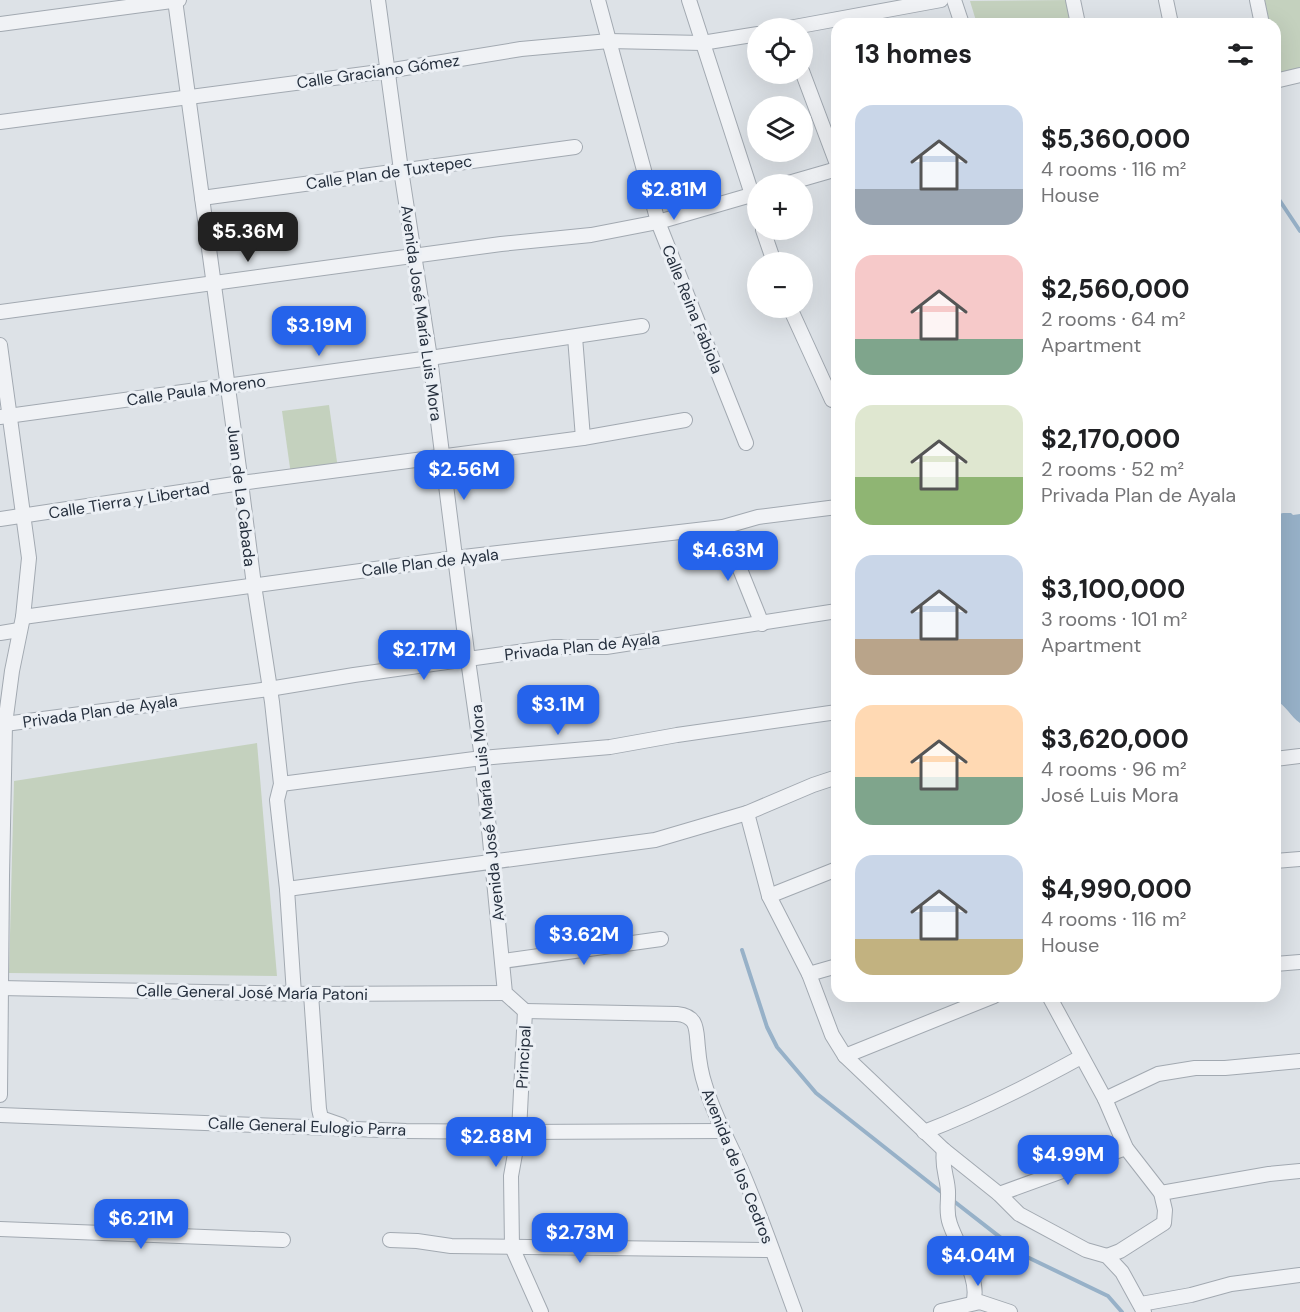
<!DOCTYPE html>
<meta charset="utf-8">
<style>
:root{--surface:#fff;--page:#f6f6f6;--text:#202124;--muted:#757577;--accent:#2563eb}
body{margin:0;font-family:"DM Sans",sans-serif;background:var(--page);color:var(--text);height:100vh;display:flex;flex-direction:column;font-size:22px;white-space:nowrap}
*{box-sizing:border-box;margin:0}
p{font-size:20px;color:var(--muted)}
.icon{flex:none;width:33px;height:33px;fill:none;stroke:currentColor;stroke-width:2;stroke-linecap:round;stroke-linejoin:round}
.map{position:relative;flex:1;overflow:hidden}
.drawer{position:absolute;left:831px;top:18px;width:450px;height:984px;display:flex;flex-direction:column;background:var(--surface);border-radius:18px;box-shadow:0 6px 24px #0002}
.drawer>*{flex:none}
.buttons{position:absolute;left:747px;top:18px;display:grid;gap:12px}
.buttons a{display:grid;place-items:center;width:66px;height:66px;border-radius:50%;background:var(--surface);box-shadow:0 6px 24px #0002;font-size:30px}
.price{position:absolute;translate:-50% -51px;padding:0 14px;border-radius:12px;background:var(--accent);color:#fff;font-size:20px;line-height:39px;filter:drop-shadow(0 2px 3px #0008)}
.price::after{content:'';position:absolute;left:50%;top:36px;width:18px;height:14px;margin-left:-9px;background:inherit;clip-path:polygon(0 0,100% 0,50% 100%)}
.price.active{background:#222;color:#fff}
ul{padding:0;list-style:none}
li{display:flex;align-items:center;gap:18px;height:150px;padding:0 24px}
li span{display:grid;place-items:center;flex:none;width:168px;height:120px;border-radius:18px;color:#555}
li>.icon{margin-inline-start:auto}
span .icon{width:72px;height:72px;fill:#fffc;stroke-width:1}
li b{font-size:26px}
h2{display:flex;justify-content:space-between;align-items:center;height:72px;padding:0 24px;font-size:26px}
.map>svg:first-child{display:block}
.green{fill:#c4d1be}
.water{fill:#97b1c8}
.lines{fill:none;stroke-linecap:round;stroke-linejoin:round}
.stream{stroke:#97b1c8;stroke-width:4}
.minor-casing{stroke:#a2a9b1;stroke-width:16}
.minor{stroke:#f0f2f5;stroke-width:14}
.labels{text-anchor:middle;stroke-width:6;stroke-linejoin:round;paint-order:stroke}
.street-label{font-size:16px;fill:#26303e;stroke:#ecf0f5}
</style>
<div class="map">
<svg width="1300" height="1312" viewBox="0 0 1300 1312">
<rect width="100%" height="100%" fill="#dde2e7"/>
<!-- green -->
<g class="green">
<path d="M 1072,0 L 1078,24 L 977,24 L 970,1 Z"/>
<path d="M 1262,0 L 1300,0 L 1300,75 L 1279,80 L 1275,60 L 1275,24 L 1267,24 Z"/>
<path d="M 329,405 L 338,469 L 291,475 L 282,411 Z"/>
<path d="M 257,743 L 277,976 L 9,973 L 14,781 Z"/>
</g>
<!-- water -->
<path class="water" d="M 1283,513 L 1291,513 L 1293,515 L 1300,514 L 1300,723 C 1290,716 1286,705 1275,700 L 1275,515 Z"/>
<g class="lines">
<!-- stream -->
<g class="stream">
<path d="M 1275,196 L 1278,198 L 1300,231"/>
<path d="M 742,950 L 767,1027 L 777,1047 L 816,1093 L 945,1195"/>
<path d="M 951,1199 L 1023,1255 L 1108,1296 L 1122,1312"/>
</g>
<!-- minor casing -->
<g class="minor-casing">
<g id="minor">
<path d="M 175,0 L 241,483 L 254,585 L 272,702 L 281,784 L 277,800 L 287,889 L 294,994"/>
<path d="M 378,0 L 401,170 L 430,358 L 468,660 L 482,758 L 505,993 L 525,1011"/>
<path d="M 598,0 L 658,222 L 746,443"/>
<path d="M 689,0 L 758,213"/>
<path d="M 954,0 L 962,24"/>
<path d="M 1073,0 L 1078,24"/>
<path d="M 1166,0 L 1171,24"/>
<path d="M 1257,0 L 1262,24"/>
<path d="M 0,24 L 179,0"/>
<path d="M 789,28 L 941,0"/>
<path d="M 802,71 L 837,164"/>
<path d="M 1275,81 L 1300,75"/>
<path d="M 0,122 L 387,71 L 521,49 L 609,41 L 702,43 L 758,34"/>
<path d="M 785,184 L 837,169"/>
<path d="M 202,198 L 575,147"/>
<path d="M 763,230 L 774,262"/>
<path d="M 790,308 L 832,400"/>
<path d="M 0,312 L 501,244 L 591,235 L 658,222 L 758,193"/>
<path d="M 575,337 L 583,438"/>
<path d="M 0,345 L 29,558 L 23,617 L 12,671 L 5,724 L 2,876 L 0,1095"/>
<path d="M 0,417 L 430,358 L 642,326"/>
<path d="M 0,519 L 241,483 L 583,438 L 685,420"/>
<path d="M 723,527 L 762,624"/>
<path d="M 23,617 L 455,558 L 723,527 L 758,517 L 837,507"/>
<path d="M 0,633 L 19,630"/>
<path d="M 5,724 L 269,689 L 354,675 L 554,647 L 606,647 L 837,611"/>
<path d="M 1275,759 L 1300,756"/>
<path d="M 281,784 L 482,758 L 610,747 L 677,735 L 837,712"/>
<path d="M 747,813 L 769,896 L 809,974 L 832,1035 L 845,1056 L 944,1150 L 999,1194 L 1019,1214 L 1086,1250 L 1107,1256 L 1122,1272 L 1144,1312"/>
<path d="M 1275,861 L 1300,859"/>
<path d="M 287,889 L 655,840 L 747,813 L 813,785 L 837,777"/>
<path d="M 769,896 L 837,869"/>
<path d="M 503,961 L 661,939"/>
<path d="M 1275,964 L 1300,962"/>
<path d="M 809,974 L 837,966"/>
<path d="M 0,988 L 311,994 L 505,993"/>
<path d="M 311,994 L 319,1109 L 321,1118 L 341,1125"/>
<path d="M 1049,996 L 1105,1099 L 1126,1148 L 1161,1193 L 1165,1210 L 1164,1223 L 1120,1251 L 1107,1256"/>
<path d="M 525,1011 L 677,1014 C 699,1016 696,1031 698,1048 C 699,1060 701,1073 705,1085 C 714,1116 730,1143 743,1174 C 762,1219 778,1266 795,1312"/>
<path d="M 525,1011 L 519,1132 L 511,1176 L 512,1247 L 541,1312"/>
<path d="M 845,1056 L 994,996"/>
<path d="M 1105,1099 L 1158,1074 L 1195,1068 L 1225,1068 L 1300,1061"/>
<path d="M 0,1115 L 406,1131 L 519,1132 L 722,1131"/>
<path d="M 924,1132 C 979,1111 1030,1085 1081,1057"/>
<path d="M 944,1150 C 941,1170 949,1179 948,1196 C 948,1206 946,1213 950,1224 C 958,1248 981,1279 973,1303"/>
<path d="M 1161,1193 L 1269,1174 L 1300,1171"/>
<path d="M 999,1194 L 1126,1148"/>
<path d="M 0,1229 L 283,1240"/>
<path d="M 390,1240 L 417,1241 L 451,1246 L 771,1250"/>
<path d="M 1141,1304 L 1191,1295 L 1231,1284 L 1300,1275"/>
<path d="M 941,1311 L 980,1302 L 1010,1312"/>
</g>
</g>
<!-- minor -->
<use href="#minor" class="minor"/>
</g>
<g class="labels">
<!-- street labels -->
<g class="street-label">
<text transform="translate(378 71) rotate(-8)" y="6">Calle Graciano Gómez</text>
<text transform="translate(389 172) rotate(-8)" y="6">Calle Plan de Tuxtepec</text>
<text transform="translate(693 309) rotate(68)" y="6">Calle Reina Fabiola</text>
<text transform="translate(422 313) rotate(82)" y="6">Avenida José María Luis Mora</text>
<text transform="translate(196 390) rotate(-8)" y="6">Calle Paula Moreno</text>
<text transform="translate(242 496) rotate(83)" y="6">Juan de La Cabada</text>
<text transform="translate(129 500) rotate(-9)" y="6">Calle Tierra y Libertad</text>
<text transform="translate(430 562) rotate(-7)" y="6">Calle Plan de Ayala</text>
<text transform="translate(582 646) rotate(-6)" y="6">Privada Plan de Ayala</text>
<text transform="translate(100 711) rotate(-8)" y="6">Privada Plan de Ayala</text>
<text transform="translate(487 813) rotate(-96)" y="6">Avenida José María Luis Mora</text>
<text transform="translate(252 992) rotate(1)" y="6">Calle General José María Patoni</text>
<text transform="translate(523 1057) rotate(-87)" y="6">Principal</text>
<text transform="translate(307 1126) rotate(2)" y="6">Calle General Eulogio Parra</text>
<text transform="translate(738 1166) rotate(68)" y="6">Avenida de los Cedros</text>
</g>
</g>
</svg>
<div class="buttons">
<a><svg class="icon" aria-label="locate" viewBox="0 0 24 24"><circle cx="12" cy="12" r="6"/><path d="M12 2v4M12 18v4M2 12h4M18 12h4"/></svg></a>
<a><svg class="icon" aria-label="layers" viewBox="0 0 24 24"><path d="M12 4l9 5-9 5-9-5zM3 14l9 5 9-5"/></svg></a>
<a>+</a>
<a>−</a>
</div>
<b class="price" style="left:674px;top:221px">$2.81M</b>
<b class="price active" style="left:248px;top:263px">$5.36M</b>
<b class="price" style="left:319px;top:357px">$3.19M</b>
<b class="price" style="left:464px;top:501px">$2.56M</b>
<b class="price" style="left:728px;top:582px">$4.63M</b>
<b class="price" style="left:424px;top:681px">$2.17M</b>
<b class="price" style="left:558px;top:736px">$3.1M</b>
<b class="price" style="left:584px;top:966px">$3.62M</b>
<b class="price" style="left:496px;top:1168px">$2.88M</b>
<b class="price" style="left:1068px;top:1186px">$4.99M</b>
<b class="price" style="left:141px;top:1250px">$6.21M</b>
<b class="price" style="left:580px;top:1264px">$2.73M</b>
<b class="price" style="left:978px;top:1287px">$4.04M</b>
<section class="drawer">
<h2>13 homes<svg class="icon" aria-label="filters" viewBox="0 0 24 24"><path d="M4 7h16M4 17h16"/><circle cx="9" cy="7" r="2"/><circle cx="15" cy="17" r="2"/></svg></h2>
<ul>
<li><span style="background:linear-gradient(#c9d6e8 70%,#9aa5b1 0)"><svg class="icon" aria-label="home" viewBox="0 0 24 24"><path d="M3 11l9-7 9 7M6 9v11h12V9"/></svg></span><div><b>$5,360,000</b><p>4 rooms · 116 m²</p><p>House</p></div></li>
<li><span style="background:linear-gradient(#f6c9c9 70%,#7fa58c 0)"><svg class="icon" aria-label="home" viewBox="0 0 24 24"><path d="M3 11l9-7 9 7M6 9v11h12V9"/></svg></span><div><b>$2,560,000</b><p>2 rooms · 64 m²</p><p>Apartment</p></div></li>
<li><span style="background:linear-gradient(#dfe7d0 60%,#8fb573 0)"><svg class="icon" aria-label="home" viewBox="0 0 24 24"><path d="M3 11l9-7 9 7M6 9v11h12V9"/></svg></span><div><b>$2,170,000</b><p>2 rooms · 52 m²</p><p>Privada Plan de Ayala</p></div></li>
<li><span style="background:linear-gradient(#c9d6e8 70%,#b9a48a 0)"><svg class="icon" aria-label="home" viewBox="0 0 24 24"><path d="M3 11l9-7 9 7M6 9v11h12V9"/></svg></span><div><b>$3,100,000</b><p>3 rooms · 101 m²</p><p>Apartment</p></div></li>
<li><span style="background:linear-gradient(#ffd9b3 60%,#7fa58c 0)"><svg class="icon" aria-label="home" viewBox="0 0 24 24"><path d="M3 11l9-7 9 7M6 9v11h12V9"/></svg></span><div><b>$3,620,000</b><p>4 rooms · 96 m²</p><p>José Luis Mora</p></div></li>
<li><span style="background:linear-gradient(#c9d6e8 70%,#c2b280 0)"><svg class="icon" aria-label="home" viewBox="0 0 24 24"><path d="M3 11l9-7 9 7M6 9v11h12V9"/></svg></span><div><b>$4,990,000</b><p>4 rooms · 116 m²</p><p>House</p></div></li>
</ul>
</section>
</div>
